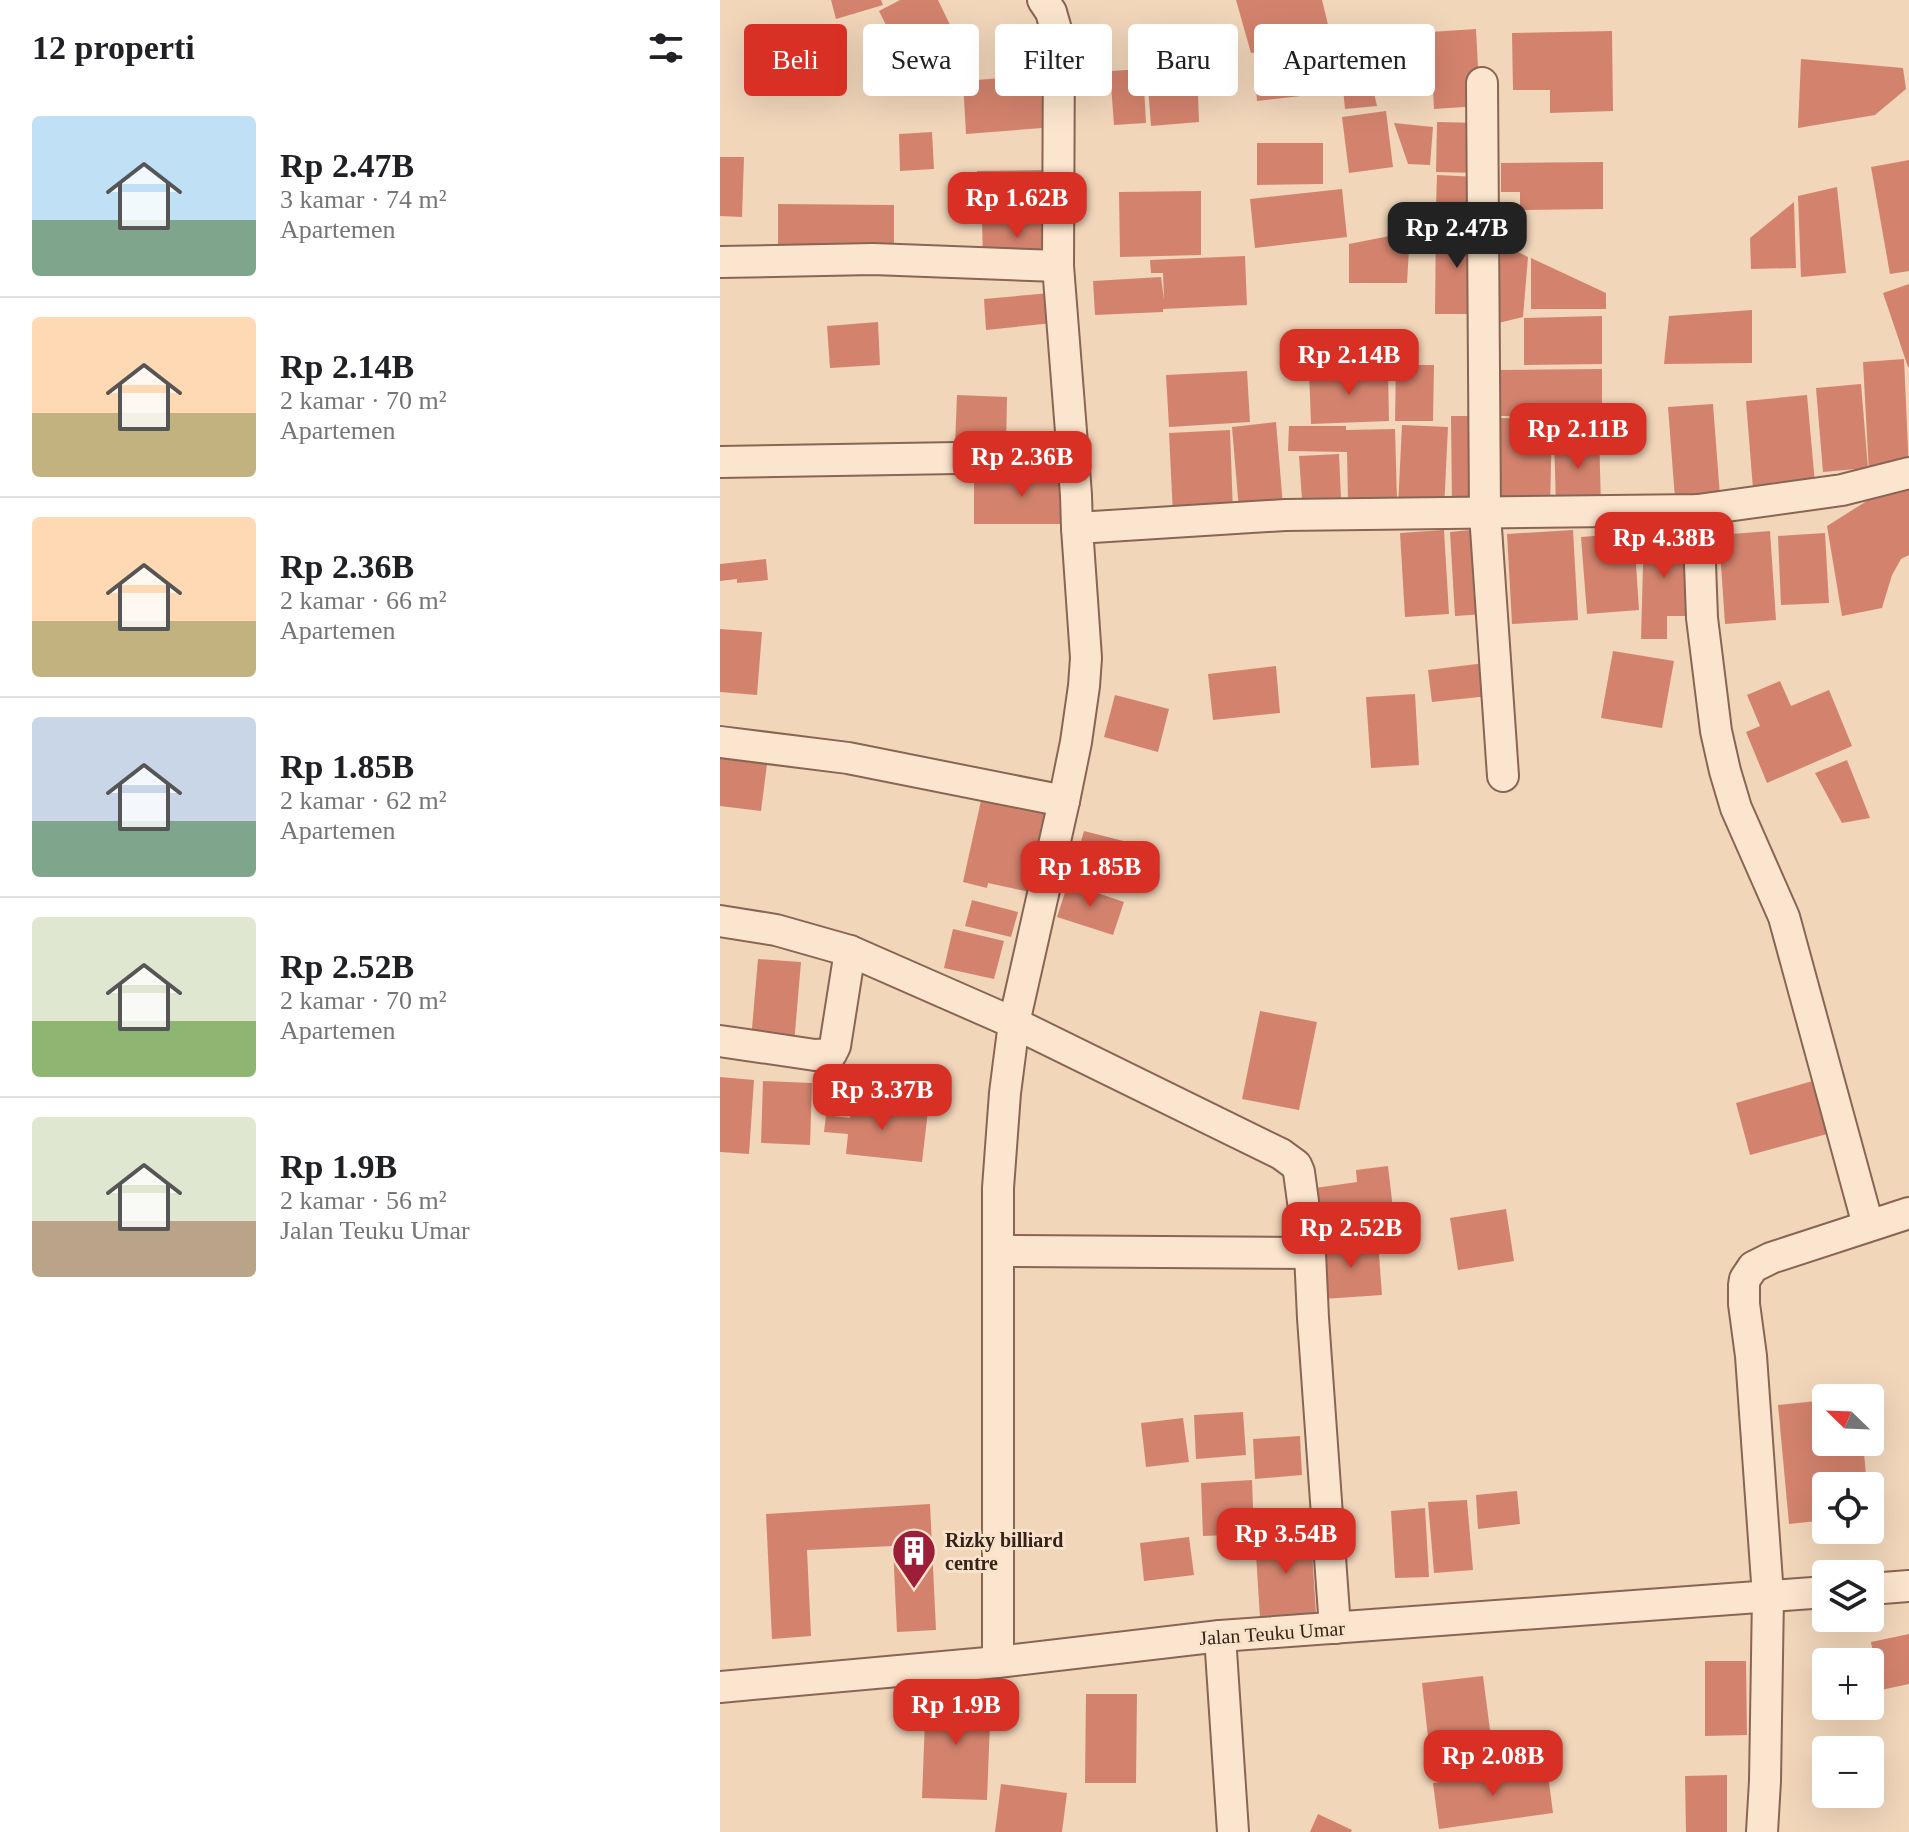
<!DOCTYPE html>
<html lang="id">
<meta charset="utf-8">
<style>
:root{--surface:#fff;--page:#f6f6f6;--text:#202124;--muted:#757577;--line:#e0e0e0;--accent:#d93025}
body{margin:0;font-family:"Times New Roman",serif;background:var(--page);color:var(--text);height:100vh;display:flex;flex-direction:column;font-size:30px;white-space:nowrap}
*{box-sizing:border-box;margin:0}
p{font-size:26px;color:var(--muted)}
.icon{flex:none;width:44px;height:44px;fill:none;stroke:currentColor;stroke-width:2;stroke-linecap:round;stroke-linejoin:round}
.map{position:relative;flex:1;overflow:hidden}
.panel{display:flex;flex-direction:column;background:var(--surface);width:720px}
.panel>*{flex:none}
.top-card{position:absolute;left:24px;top:24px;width:760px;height:72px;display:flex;gap:16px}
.needle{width:52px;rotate:293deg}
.controls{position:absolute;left:1092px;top:1384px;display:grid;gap:16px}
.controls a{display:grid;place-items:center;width:72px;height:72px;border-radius:8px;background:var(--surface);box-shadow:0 8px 32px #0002;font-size:40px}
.price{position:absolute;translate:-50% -68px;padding:0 18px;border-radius:16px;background:var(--accent);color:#fff;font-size:26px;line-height:52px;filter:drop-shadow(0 2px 4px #0008)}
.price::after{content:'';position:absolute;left:50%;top:48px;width:24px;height:18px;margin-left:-12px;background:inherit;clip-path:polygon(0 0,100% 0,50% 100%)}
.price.active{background:#222;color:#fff}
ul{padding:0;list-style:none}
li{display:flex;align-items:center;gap:24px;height:200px;padding:0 32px}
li+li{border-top:2px solid var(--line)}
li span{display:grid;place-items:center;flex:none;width:224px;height:160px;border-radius:8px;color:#555}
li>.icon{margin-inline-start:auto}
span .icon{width:96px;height:96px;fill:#fffc;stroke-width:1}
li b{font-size:34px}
h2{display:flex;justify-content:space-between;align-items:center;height:96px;padding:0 32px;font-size:34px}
.tag{padding:0 28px;border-radius:8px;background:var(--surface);box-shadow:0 8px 32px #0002;font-size:28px;line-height:72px}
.tag.active{background:var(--accent);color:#fff}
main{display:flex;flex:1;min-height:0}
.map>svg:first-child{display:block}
.building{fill:#d3836d}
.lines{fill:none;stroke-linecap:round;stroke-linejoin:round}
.minor-casing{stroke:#896553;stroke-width:34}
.minor{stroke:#fce5ce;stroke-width:30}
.labels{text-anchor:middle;stroke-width:6;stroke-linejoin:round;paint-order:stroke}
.poi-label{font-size:20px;font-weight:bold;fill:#37221a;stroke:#f8e2ca;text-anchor:start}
.street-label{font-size:20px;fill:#37221a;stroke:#f8e2ca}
</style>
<main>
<section class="panel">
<h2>12 properti<svg class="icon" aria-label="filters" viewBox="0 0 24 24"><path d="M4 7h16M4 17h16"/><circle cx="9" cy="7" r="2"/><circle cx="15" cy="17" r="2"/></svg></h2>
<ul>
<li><span style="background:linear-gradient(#bfe0f5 65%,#7fa58c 0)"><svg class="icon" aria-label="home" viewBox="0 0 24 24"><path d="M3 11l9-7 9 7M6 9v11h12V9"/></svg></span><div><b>Rp 2.47B</b><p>3 kamar · 74 m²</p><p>Apartemen</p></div></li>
<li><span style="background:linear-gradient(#ffd9b3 60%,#c2b280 0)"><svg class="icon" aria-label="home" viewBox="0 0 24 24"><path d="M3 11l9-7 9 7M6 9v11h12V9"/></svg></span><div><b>Rp 2.14B</b><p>2 kamar · 70 m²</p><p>Apartemen</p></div></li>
<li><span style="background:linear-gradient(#ffd9b3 65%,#c2b280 0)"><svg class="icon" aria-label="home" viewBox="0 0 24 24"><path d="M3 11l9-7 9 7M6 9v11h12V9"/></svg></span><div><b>Rp 2.36B</b><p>2 kamar · 66 m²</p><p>Apartemen</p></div></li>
<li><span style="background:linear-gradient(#c9d6e8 65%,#7fa58c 0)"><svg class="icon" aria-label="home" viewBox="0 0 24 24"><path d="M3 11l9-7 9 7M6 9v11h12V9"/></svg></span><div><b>Rp 1.85B</b><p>2 kamar · 62 m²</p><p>Apartemen</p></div></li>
<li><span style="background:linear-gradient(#dfe7d0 65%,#8fb573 0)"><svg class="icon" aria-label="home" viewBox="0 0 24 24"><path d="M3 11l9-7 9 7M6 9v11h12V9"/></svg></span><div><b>Rp 2.52B</b><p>2 kamar · 70 m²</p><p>Apartemen</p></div></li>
<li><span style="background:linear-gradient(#dfe7d0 65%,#b9a48a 0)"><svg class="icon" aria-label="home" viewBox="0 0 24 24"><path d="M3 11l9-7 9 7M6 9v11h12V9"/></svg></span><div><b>Rp 1.9B</b><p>2 kamar · 56 m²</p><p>Jalan Teuku Umar</p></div></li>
</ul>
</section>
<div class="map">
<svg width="1189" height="1832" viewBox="0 0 1189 1832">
<rect width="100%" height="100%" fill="#f1d6ba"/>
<!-- building -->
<g class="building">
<path d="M 111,0 L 161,0 L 163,5 L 116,19 Z"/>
<path d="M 180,0 L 218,0 L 250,66 L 199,92 L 159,11 Z"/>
<path d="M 516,0 L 602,0 L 612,41 L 531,53 Z"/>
<path d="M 756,29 L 760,106 L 714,109 L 710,32 Z"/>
<path d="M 892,31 L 893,111 L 830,113 L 830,90 L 793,90 L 792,33 Z"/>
<path d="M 619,46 L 643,46 L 657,106 L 625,109 Z"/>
<path d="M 618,47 L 616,92 L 537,101 L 534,56 Z"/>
<path d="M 1081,59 L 1183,68 L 1186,89 L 1155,115 L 1078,128 Z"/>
<path d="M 477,67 L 479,122 L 431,126 L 427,72 Z"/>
<path d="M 423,69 L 426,123 L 394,125 L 390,71 Z"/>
<path d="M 331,74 L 335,127 L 246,134 L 243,81 Z"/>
<path d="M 666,111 L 673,167 L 629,173 L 622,117 Z"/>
<path d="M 717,122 L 761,123 L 759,173 L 716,172 Z"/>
<path d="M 674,123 L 713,127 L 710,165 L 688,164 Z"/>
<path d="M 212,132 L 214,169 L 180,171 L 179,134 Z"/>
<path d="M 537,143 L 603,143 L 603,184 L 537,185 Z"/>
<path d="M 0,157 L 24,157 L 22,217 L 0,216 Z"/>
<path d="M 1189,160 L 1189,271 L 1170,274 L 1151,167 Z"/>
<path d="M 883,162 L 883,209 L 800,210 L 800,192 L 781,192 L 781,163 Z"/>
<path d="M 329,170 L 330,215 L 257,216 L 257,171 Z"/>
<path d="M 717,175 L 758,177 L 756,212 L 716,208 Z"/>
<path d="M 1117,187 L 1126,273 L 1081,277 L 1078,196 Z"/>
<path d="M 622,189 L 627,237 L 535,248 L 530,199 Z"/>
<path d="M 481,191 L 481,255 L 400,257 L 399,192 Z"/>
<path d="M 1074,202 L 1076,268 L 1031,269 L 1030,238 Z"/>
<path d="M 58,204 L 174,205 L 174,256 L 58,256 Z"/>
<path d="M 776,212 L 806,218 L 801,242 L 772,234 Z"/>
<path d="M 716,216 L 760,235 L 760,314 L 715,314 Z"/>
<path d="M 332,218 L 332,261 L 263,262 L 262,219 Z"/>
<path d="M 690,232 L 687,283 L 629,283 L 629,244 Z"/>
<path d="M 775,240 L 808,257 L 803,317 L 774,324 Z"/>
<path d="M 525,256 L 527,305 L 443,309 L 443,312 L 375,315 L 373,281 L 441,277 L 444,300 L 443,273 L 431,273 L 430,260 Z"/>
<path d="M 811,258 L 886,293 L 886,309 L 811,309 Z"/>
<path d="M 1189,284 L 1189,367 L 1188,367 L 1163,293 Z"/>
<path d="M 330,293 L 333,323 L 266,330 L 264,299 Z"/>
<path d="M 1032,310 L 1032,363 L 944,364 L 949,316 Z"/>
<path d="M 882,316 L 882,364 L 804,365 L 804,318 Z"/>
<path d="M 158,322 L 160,365 L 110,368 L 107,326 Z"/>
<path d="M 1184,359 L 1189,471 L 1149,473 L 1143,362 Z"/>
<path d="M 676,365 L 714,365 L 713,421 L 675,421 Z"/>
<path d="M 882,369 L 882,416 L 777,416 L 777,370 Z"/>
<path d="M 668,370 L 669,421 L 591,424 L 589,372 Z"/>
<path d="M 527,371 L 530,422 L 449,427 L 446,375 Z"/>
<path d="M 1141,384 L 1148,468 L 1103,472 L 1096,388 Z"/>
<path d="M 237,395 L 287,397 L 286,447 L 235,446 Z"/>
<path d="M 1087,395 L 1095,483 L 1033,489 L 1026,401 Z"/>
<path d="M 993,404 L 1000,496 L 955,499 L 948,407 Z"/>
<path d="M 731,416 L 762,416 L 763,504 L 732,505 Z"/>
<path d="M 777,418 L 832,419 L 830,508 L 775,507 Z"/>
<path d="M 556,422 L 563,506 L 519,510 L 512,427 Z"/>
<path d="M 682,425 L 728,427 L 724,510 L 678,507 Z"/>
<path d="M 569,426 L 626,426 L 626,430 L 675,429 L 677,500 L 628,500 L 627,452 L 568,451 Z"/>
<path d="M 510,430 L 513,513 L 453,515 L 449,433 Z"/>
<path d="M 879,434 L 881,506 L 836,507 L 834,436 Z"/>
<path d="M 619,454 L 621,498 L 582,500 L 579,456 Z"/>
<path d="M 254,474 L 350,474 L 349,524 L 254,524 Z"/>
<path d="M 1189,489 L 1189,555 L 1181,559 L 1172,575 L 1162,608 L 1122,616 L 1107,526 L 1150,499 Z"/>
<path d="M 760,529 L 765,614 L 735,616 L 730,532 Z"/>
<path d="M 924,529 L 970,530 L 968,616 L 947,616 L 947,639 L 921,639 Z"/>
<path d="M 724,530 L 729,614 L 685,617 L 680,533 Z"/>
<path d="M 853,530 L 858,620 L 792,624 L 787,534 Z"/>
<path d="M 1050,531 L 1056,620 L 1005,624 L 999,535 Z"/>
<path d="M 914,533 L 919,610 L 867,614 L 861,537 Z"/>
<path d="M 1105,533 L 1109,603 L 1061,605 L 1058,536 Z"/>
<path d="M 46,559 L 48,580 L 17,583 L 17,579 L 0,581 L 0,564 Z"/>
<path d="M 0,629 L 42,632 L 37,695 L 0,692 Z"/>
<path d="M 893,651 L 954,661 L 942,728 L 881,718 Z"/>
<path d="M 765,663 L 769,696 L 712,702 L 708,670 Z"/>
<path d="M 556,666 L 560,713 L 493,720 L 488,674 Z"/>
<path d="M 1060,681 L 1071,706 L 1109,690 L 1132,746 L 1047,783 L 1026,732 L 1040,726 L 1027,695 Z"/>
<path d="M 695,694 L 699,765 L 651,768 L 646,697 Z"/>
<path d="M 395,695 L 449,709 L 438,752 L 384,737 Z"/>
<path d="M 0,759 L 47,764 L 41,811 L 0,806 Z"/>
<path d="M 1127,760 L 1150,818 L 1122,823 L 1095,773 Z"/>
<path d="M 262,796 L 332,812 L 315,893 L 268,883 L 267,888 L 243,882 Z"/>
<path d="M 364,831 L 435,849 L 424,888 L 353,869 Z"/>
<path d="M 348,883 L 404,902 L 393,935 L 337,917 Z"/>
<path d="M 252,900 L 298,912 L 291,937 L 245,926 Z"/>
<path d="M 233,929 L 284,941 L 274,979 L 224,968 Z"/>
<path d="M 38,959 L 81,962 L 74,1044 L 31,1040 Z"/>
<path d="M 540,1011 L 597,1022 L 579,1110 L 522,1099 Z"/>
<path d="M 0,1077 L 34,1080 L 29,1154 L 0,1152 Z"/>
<path d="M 1096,1080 L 1118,1131 L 1030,1155 L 1016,1103 Z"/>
<path d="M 43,1081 L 92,1083 L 90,1145 L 41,1143 Z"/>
<path d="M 132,1103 L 208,1111 L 202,1162 L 126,1154 L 128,1134 L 104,1132 L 106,1115 L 130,1118 Z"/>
<path d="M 668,1166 L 675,1226 L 601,1236 L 595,1188 L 637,1182 L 636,1170 Z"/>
<path d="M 786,1209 L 794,1261 L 738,1270 L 730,1218 Z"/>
<path d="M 658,1241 L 662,1295 L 603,1299 L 599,1246 Z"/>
<path d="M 1106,1400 L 1106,1442 L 1143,1442 L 1147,1486 L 1106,1486 L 1106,1520 L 1069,1524 L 1058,1405 Z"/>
<path d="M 523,1412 L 526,1455 L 476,1459 L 474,1415 Z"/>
<path d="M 463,1418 L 469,1462 L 426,1467 L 421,1423 Z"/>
<path d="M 580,1436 L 582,1475 L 535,1479 L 533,1439 Z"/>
<path d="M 532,1480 L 534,1534 L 483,1536 L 481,1483 Z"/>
<path d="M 797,1491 L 800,1524 L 758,1529 L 756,1495 Z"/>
<path d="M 747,1500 L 753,1570 L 714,1573 L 708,1502 Z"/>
<path d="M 210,1504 L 216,1630 L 177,1632 L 173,1546 L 87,1550 L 91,1636 L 52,1639 L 46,1514 Z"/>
<path d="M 705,1508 L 709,1577 L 675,1578 L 671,1511 Z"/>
<path d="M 591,1534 L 596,1614 L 540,1618 L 535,1538 Z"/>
<path d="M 469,1537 L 474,1575 L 424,1581 L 420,1543 Z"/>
<path d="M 1189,1634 L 1189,1684 L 1161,1690 L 1151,1642 Z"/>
<path d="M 985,1661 L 1026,1661 L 1027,1735 L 985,1736 Z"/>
<path d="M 763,1676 L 770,1730 L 708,1737 L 702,1683 Z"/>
<path d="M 206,1694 L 271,1696 L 267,1800 L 202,1798 Z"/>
<path d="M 366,1694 L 417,1694 L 416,1783 L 365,1783 Z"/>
<path d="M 766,1735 L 770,1769 L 731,1774 L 727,1739 Z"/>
<path d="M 827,1767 L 833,1813 L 719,1829 L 713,1783 Z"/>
<path d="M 1007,1775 L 1007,1832 L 966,1832 L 965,1776 Z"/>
<path d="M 281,1784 L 347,1793 L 342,1832 L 275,1832 Z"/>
<path d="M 598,1814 L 632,1830 L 631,1832 L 590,1832 Z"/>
</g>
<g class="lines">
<!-- minor casing -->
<g class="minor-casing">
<g id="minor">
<path d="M 323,0 L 331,12 L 339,40 L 338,266 L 356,495 L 357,528"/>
<path d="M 762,83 L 765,514 L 783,776"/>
<path d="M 0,262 L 153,259 L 338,266"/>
<path d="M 0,462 L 352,456"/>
<path d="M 978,510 L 982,618 L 996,731 L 1005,771 L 1016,808 L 1064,917 L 1148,1225"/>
<path d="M 0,742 L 128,758 L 344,801"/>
<path d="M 0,921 L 56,930 L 130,951 L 294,1023 L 561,1154 L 576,1165 L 579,1172 L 590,1253 L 593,1318 L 615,1628"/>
<path d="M 0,1041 L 95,1055 L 111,1054 L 115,1046 L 130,951"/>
<path d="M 279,1251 L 590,1253"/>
<path d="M 1150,1589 L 1189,1586"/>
<path d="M 500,1636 L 513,1832"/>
<path d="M 278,1662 L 278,1188 L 285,1093 L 294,1023 L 344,801 L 356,742 L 364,686 L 366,658 L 357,528 L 565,515 L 978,510 L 1122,490 L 1189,473"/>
<path d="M 0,1687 L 278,1662 L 500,1636 L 1106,1592"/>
<path d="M 1042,1832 L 1045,1781 L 1048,1596 L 1031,1356 L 1024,1304 L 1024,1285 L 1025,1279 L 1033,1267 L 1051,1258 L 1189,1213"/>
</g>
</g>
<!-- minor -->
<use href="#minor" class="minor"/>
</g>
<!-- icons -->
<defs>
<g id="building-pin" transform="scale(2.3)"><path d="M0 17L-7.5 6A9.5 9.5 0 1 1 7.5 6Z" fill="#9d1e38" stroke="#f8e2ca"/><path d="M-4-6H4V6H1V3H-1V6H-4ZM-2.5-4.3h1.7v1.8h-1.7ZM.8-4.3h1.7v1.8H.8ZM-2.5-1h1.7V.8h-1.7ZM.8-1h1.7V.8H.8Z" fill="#fff"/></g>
</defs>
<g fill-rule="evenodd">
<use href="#building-pin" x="194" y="1551"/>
</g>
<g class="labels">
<!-- poi labels -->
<g class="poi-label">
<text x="225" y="1547">Rizky billiard<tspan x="225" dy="23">centre</tspan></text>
</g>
<!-- street labels -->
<g class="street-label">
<text transform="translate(552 1633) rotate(-4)" y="7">Jalan Teuku Umar</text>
</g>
</g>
</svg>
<div class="controls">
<a><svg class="needle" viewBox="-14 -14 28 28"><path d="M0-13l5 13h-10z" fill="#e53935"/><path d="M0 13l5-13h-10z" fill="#757577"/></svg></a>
<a><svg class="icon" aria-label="locate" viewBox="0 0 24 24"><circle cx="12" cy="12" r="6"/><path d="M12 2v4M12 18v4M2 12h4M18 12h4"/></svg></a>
<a><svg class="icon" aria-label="layers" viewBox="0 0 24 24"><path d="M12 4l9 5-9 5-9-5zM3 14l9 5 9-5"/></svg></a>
<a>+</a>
<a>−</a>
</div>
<b class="price" style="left:297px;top:240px">Rp 1.62B</b>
<b class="price active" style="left:737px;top:270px">Rp 2.47B</b>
<b class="price" style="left:629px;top:397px">Rp 2.14B</b>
<b class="price" style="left:858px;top:471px">Rp 2.11B</b>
<b class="price" style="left:302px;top:499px">Rp 2.36B</b>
<b class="price" style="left:944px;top:580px">Rp 4.38B</b>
<b class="price" style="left:370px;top:909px">Rp 1.85B</b>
<b class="price" style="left:162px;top:1132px">Rp 3.37B</b>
<b class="price" style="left:631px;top:1270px">Rp 2.52B</b>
<b class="price" style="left:566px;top:1576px">Rp 3.54B</b>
<b class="price" style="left:236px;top:1747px">Rp 1.9B</b>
<b class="price" style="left:773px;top:1798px">Rp 2.08B</b>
<div class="top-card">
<a class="tag active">Beli</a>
<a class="tag">Sewa</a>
<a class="tag">Filter</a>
<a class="tag">Baru</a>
<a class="tag">Apartemen</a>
</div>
</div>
</main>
